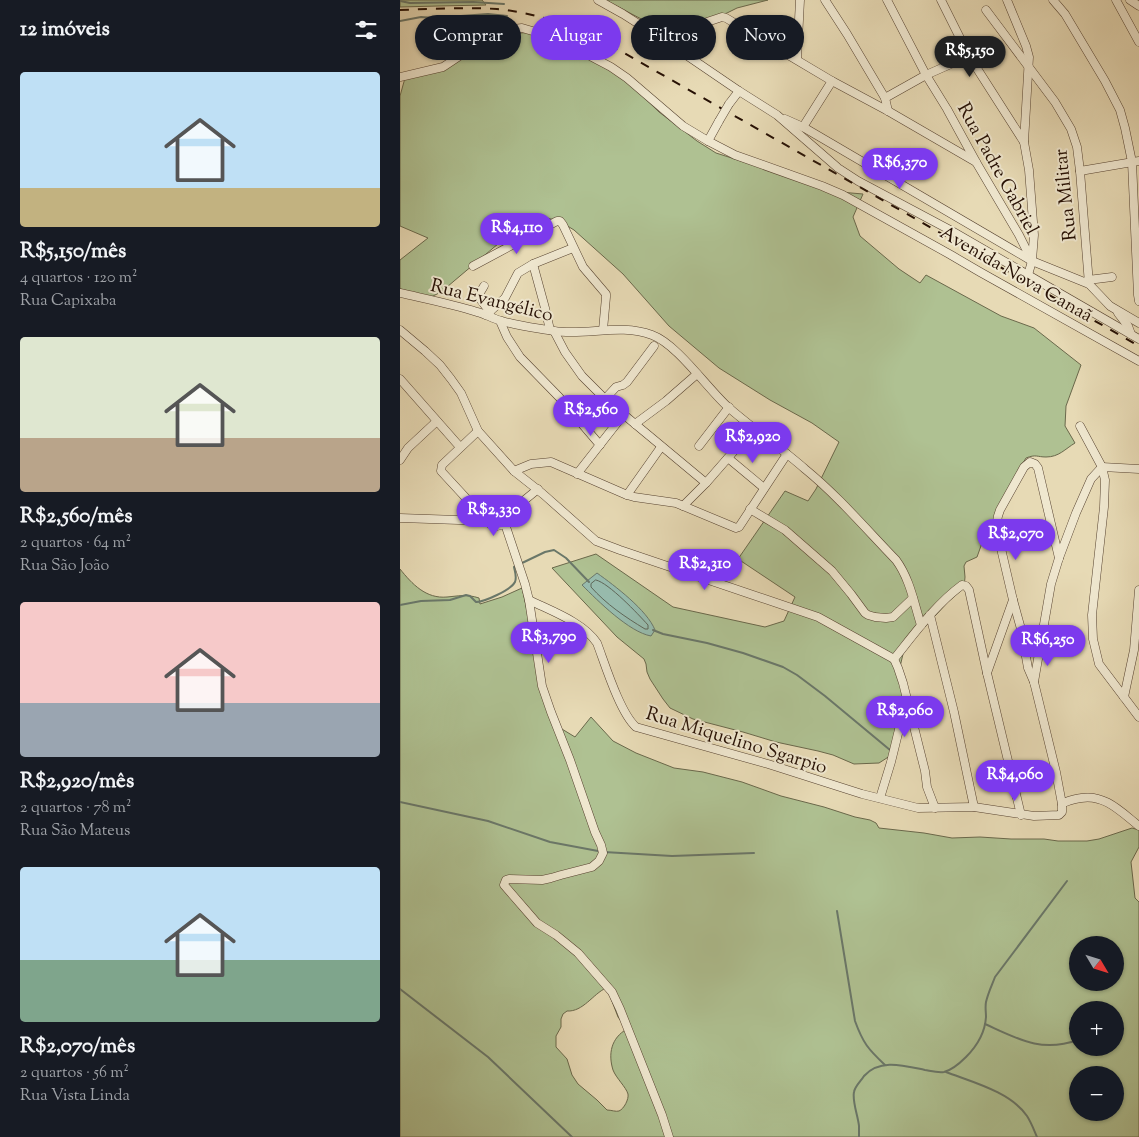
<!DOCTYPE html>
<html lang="pt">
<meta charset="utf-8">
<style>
:root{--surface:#171b24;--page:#20242c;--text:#f1f3f6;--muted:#9ea1a6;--accent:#7c3aed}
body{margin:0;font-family:"Sorts Mill Goudy",serif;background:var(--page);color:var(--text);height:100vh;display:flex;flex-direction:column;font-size:19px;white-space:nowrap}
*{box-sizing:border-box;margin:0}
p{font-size:16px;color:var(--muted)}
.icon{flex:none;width:28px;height:28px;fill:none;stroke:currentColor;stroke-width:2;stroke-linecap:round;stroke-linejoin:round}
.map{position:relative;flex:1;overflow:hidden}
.sheet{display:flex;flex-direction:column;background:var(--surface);width:400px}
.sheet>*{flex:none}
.guide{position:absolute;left:15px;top:15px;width:475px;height:45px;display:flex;gap:10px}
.needle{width:32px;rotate:128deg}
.tools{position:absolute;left:669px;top:936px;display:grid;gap:10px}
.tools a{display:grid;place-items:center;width:55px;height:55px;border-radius:50%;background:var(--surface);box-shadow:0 1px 4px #0004;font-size:25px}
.price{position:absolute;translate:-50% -42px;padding:0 11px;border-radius:18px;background:var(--accent);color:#fff;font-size:16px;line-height:32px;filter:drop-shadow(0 1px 2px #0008)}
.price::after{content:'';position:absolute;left:50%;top:30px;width:15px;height:11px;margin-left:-8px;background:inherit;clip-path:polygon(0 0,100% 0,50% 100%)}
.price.current{background:#222;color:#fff}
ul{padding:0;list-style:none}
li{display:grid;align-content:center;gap:10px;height:265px;padding:0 20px}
li span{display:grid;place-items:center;height:155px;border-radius:5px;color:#555}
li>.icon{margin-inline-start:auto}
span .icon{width:90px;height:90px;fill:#fffc;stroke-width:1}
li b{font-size:21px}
h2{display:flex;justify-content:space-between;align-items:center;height:60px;padding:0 20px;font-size:21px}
.tag{padding:0 18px;border-radius:22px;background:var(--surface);box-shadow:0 1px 4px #0004;font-size:18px;line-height:45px}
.tag.current{background:var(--accent);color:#fff}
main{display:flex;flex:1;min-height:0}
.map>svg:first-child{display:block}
.green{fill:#afc192;stroke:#6a684b;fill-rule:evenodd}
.water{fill:#97bbad;stroke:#6a7769}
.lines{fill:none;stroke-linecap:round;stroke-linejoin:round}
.shore{stroke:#5e6658;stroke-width:1}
.stream{stroke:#6a7769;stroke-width:2}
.minor-casing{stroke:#564230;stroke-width:9}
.minor{stroke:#efe7cf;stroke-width:8}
.rail{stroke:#261004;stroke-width:2;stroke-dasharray:9 9;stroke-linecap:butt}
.minor-bridge-casing{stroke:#564230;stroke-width:9;stroke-linecap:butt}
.minor-bridge{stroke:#efe7cf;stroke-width:8}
.labels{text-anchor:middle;stroke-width:4;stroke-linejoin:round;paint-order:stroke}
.street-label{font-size:19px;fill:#261004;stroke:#efe7cf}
</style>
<main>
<section class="sheet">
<h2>12 imóveis<svg class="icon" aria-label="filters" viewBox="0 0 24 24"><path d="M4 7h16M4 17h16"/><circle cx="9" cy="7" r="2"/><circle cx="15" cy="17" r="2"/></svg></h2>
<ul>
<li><span style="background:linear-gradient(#bfe0f5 75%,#c2b280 0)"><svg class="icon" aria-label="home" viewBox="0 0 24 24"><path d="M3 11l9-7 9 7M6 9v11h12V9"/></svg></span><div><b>R$5,150/mês</b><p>4 quartos · 120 m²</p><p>Rua Capixaba</p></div></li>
<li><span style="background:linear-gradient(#dfe7d0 65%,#b9a48a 0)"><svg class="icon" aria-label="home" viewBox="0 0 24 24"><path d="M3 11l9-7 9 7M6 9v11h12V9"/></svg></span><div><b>R$2,560/mês</b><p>2 quartos · 64 m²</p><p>Rua São João</p></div></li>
<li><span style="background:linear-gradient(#f6c9c9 65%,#9aa5b1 0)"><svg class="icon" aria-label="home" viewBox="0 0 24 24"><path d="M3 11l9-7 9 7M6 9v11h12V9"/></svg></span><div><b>R$2,920/mês</b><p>2 quartos · 78 m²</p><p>Rua São Mateus</p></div></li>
<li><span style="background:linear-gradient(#bfe0f5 60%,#7fa58c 0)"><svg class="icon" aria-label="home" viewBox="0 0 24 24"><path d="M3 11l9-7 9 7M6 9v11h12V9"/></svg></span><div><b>R$2,070/mês</b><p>2 quartos · 56 m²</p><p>Rua Vista Linda</p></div></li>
</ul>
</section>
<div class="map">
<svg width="739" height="1137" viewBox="0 0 739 1137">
<rect width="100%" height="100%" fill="#e7dab5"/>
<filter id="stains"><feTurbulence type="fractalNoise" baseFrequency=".004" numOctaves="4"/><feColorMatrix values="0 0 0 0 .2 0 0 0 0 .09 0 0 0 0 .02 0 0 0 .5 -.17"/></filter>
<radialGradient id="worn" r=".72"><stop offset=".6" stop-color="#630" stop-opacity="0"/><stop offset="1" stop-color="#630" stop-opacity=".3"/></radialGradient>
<!-- green -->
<g class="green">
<path d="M 0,0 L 82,0 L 86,5 L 38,6 L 0,7 Z"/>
<path d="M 205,0 L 368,0 L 337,8 L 323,15 L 304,23 L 274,30 L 268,33 Z"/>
<path d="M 143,31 L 155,34 L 170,41 L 221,75 L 259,112 L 297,141 L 316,153 L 379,173 L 428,191 L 463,194 L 453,217 L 460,236 L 499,269 L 520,283 L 526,275 L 601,316 L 634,328 L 681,365 L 666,406 L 665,426 L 675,443 C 665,449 659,457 646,457 C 637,457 636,454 626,458 L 617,473 L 596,513 L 588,534 L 582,543 L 577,557 L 566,562 L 564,566 L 565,577 L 564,588 L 548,602 L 506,647 L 503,654 L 500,667 L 505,699 L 493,754 L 479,763 L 454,764 L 433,755 L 418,751 L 376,742 L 343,732 L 293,719 L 270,708 L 263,699 L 250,679 L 247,672 L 246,664 L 244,659 L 217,637 L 152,568 L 196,554 L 273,607 L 365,627 L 384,621 L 395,597 L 338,559 L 385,491 L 408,501 L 416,489 L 439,442 L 412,423 L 370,400 L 319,368 L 269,326 L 223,274 L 174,230 L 161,222 L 137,215 L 124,222 L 41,292 L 31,297 L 0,289 L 0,260 L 28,238 L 0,226 L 0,96 L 5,78 L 22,74 L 98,35 Z"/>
<path d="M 0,569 C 12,584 26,599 47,597 C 58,596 67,594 79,598 L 80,604 L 102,597 L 122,588 L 151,718 L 157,726 L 175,737 L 191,717 L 213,741 L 236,753 L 274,768 L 303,772 L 342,782 L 381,796 L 424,807 L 455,817 L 470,820 L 476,823 L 479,828 L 524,833 L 552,838 L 580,837 L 611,839 L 644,839 L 658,841 L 687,841 L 699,839 L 732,828 L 739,830 L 739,847 L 731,862 L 735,898 L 739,902 L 739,1137 L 0,1137 ZM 678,945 L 715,945 L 715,982 L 678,982 ZM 206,988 L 210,996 L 218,1017 L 227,1029 C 211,1038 208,1054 213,1070 C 216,1078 226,1087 228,1094 C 229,1099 224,1109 219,1111 C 216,1112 211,1110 207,1110 L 197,1100 L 178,1084 L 172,1075 L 167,1059 L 156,1047 L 156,1036 L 161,1027 L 161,1019 L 163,1014 L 167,1011 C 183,1012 193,994 206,988 ZM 678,1010 L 715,1010 L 715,1048 L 678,1048 ZM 678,1075 L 715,1075 L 715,1112 L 678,1112 Z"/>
</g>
<!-- water -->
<path class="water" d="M 197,573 C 215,586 247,610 255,630 L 251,636 C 229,632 198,601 182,585 Z"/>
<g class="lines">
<!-- shore -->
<path class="shore" d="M 196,580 C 209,583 238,614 248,625 L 248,629 L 245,629 C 225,617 206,604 191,587 L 191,584 Z"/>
<!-- stream -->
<g class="stream">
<path d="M 0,1 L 10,3 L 73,2 L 104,4"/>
<path d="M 0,21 L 21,17 L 34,18 L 88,14 L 107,16"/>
<path d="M 120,564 L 145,552 L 154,550 L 166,558 L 189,582"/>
<path d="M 0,605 L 21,601 L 50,600 L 66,595 L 70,596 L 76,602 C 84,602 111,590 115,582 C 117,577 115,572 114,567 L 115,566"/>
<path d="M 253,630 L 263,634 L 307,643 L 343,653 L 383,667 L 397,675 L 425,696 L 490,750"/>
<path d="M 0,802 L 88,821 L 150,842 L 198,851"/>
<path d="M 204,852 L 272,856 L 354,853"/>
<path d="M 437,911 L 455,1021 C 463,1043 468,1049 485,1065"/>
<path d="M 0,989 L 88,1057 L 172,1137"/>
<path d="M 585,1024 C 618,1039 641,1053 678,1040"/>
<path d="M 546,1072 C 572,1082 611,1092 627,1116 C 631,1122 634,1130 637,1137"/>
<path d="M 459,1137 C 459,1133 459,1129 459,1126 C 458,1116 452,1101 454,1092 C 455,1086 461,1081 464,1076 C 480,1058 505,1066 525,1070 C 531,1071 538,1073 544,1072 C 552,1070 560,1063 566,1057 C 577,1046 585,1033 586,1017 C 586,1012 585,1007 586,1002 C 588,993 592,985 595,977 L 667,881"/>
</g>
<!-- minor casing -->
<g class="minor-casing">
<g id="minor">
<path d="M 198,0 L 223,14 L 270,44 L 339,91 L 377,115 L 438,168 L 458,181 L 550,230 L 739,339"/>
<path d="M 425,0 L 447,34 L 485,98 L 488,111"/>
<path d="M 487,0 L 526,75 L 547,109 L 576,162 L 619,235 L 632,261 L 628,275"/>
<path d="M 541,0 L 569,56 L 624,142"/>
<path d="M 607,0 L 626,46 L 629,57 L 624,142 L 629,170 L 634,235 L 632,260"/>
<path d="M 653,0 L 665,14 L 705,81 L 720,110 L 725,128 L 732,162 L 738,295 L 739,301"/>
<path d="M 716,0 L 739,42"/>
<path d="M 730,0 L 739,6"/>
<path d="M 586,10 L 655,102 L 671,129 L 677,147 L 680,171 L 689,284 L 710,306 L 739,323"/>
<path d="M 301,24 L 322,17 L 326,18 L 432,81 L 488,111 L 576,162"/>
<path d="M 397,59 L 400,0"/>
<path d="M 0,77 L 43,67 L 79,43 L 94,34 L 105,30 L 122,28 L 153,37 L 175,48 L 211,67 L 227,78 L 283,126 L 308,141 L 335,155 L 422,186 L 443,195 L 551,255 L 580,272 L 739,361"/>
<path d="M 485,98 L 526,75 L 569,56"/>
<path d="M 329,104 L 339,91"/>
<path d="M 385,119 L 403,127 L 632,261 L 689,284"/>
<path d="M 403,127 L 432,81"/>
<path d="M 308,141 L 319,121"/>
<path d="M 680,171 L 739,161"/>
<path d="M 133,264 L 145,308 L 150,330"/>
<path d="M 73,266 L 157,221 L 160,221 L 163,225 L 183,267 L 206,294 L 206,297 L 203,330"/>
<path d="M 688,280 L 712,277"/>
<path d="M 84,286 L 78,296 L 90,312"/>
<path d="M 0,293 C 26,299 52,304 77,312 C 86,314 93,319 102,321 C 119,326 137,328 154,331 C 187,336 220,323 252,335 C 277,344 307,388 328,407 C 353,429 380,447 405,469 C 438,496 466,529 496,560 C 510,579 514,603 521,625"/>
<path d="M 718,313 L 728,326 L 731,334"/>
<path d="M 86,315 L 105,298 L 118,273 L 133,264 L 173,248"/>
<path d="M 100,321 L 107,337 L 120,357 L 159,397 L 200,445"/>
<path d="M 0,330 L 25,351 L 40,365 L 51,379 L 61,393 L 78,431 L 114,471 L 143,494 L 196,541 L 220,550 L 418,617 L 494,659"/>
<path d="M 154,331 L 165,352 L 182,376 L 205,399 L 306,483"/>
<path d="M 0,379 L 60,447"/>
<path d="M 205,399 L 216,387 L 223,385 L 227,382 L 254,346"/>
<path d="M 235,424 L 266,401 L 297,374"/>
<path d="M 680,426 L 702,467 L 705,480 L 704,507 L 692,615 L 693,639 L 699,664 L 739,717"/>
<path d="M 78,431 L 42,465 L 41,471 L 90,524 L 97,526 L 105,524"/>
<path d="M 299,446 L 329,407"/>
<path d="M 328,458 L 364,488"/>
<path d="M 0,460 L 8,448 L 37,421"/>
<path d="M 114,471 L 131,464 L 151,462 L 227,495 L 234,497 L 276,503 L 336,528 L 339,527 L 387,454"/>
<path d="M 177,474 L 224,414"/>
<path d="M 138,489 L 110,512 L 107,516 L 105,524 L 125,584 L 129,600 L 142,686 L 151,712 L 170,760 L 195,832 L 201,845 L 203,853 L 199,861 L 192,867 L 161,875 L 151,878 L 142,880 L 109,879 L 106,880 L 104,885 L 137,923 L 156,935 L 178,953 L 212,992 L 220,1009 L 262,1115 L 269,1137"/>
<path d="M 227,495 L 261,447"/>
<path d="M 283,506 L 306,483 L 354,428"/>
<path d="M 350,509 L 385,530 L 432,571 L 451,594 L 465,613 L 468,615 L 475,617 L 486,618 L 493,617 L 513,598"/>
<path d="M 0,518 L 88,521"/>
<path d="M 129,600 C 151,611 183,622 197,643 C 205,664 220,713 236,727 L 368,764 L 462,794 L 518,808 L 574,807 L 634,816 L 659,815 L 662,812 L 662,804 L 656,772 L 634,682 L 628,668 L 621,629 L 613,600 L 596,527 L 598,516 L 600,510 L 624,467 L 630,462 L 635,464 L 638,468 L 659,558"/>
<path d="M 530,615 L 554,712 L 574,807"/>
<path d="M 494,659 C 515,633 535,605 562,585 L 566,586 L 569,590 L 587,673 L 621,815"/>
<path d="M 494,659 L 498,668 L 503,683 L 525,771 L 527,787 L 535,808"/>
<path d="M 587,673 L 613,600"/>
<path d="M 634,682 L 651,584 L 659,558 L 676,513 L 691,479 L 702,467 L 739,469"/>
<path d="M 724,697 L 734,650 L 739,590"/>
<path d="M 480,798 L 491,762 L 506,701"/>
<path d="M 662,804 C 668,800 674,799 681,798 C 705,794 721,812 739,826"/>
</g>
</g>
<!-- minor -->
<use href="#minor" class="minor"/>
<!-- rail -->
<path class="rail" d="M 0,10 C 32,9 65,7 97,9 C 137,13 175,26 210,45 L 739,346"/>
<!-- minor-bridge casing -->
<g class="minor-bridge-casing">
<path id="minor-bridge" d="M 319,121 L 329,104"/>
</g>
<!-- minor-bridge -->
<use href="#minor-bridge" class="minor-bridge"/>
</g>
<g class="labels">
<!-- street labels -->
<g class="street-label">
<text transform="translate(599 168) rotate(61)" y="7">Rua Padre Gabriel</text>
<text transform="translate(664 195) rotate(-96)" y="7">Rua Militar</text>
<text transform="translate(617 273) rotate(30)" y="7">Avenida Nova Canaã</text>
<text transform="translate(92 299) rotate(14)" y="7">Rua Evangélico</text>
<text transform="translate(337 739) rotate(17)" y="7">Rua Miquelino Sgarpio</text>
</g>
</g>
<rect width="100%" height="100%" filter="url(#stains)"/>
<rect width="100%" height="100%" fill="url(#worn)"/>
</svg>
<div class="tools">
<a><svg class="needle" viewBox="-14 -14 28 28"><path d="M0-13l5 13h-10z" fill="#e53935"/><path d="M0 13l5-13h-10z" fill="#9ea1a6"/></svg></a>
<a>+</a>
<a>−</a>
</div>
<b class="price current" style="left:570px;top:78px">R$5,150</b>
<b class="price" style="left:500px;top:190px">R$6,370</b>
<b class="price" style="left:117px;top:255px">R$4,110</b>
<b class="price" style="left:191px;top:437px">R$2,560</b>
<b class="price" style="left:353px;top:464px">R$2,920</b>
<b class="price" style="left:94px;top:537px">R$2,330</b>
<b class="price" style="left:616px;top:561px">R$2,070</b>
<b class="price" style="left:305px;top:591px">R$2,310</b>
<b class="price" style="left:149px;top:664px">R$3,790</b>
<b class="price" style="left:648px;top:667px">R$6,250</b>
<b class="price" style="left:505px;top:738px">R$2,060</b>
<b class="price" style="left:615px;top:802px">R$4,060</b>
<div class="guide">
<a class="tag">Comprar</a>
<a class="tag current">Alugar</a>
<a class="tag">Filtros</a>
<a class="tag">Novo</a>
</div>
</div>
</main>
